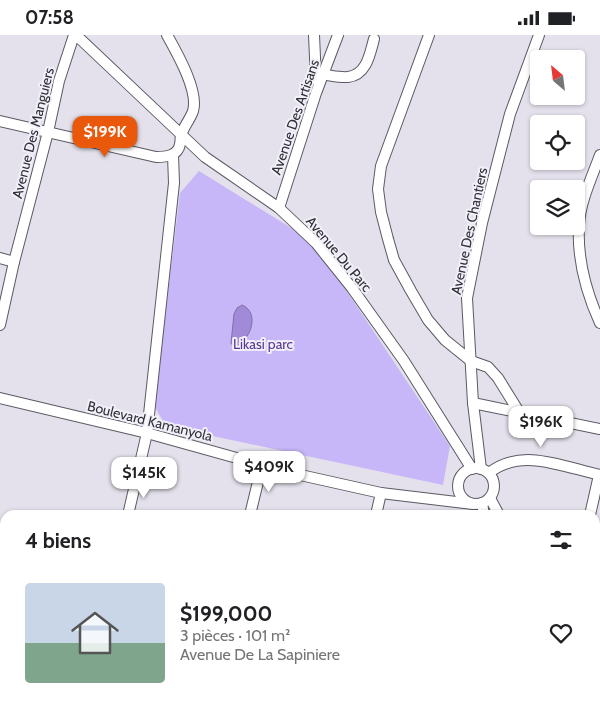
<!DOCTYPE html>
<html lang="fr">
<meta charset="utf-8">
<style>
:root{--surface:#fff;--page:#f2f2f2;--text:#202124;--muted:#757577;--line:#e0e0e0;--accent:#ea580c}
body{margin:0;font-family:Cabin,sans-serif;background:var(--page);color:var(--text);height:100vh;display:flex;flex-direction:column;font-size:19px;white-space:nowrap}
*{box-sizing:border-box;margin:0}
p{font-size:16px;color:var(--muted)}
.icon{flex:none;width:28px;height:28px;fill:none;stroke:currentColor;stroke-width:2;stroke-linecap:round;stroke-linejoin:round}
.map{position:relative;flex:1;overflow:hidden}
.details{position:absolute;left:0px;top:475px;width:600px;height:195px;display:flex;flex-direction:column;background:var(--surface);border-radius:15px 15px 0 0;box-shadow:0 1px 4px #0004}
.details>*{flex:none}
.needle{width:32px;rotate:332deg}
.controls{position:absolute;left:530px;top:15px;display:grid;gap:10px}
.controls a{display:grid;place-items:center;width:55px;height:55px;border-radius:5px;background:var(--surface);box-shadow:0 1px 4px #0004;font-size:25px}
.price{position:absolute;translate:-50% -42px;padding:0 11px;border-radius:10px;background:#fff;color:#222;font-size:16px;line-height:32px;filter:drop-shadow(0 1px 2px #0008)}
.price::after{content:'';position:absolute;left:50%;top:30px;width:15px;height:11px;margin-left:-8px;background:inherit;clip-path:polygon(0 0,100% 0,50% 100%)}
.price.selected{background:var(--accent);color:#fff}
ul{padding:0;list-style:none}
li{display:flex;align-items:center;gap:15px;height:125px;padding:0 25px}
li+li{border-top:1px solid var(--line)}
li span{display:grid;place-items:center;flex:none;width:140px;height:100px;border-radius:5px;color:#555}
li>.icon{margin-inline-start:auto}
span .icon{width:60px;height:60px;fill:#fffc;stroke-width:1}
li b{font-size:21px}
h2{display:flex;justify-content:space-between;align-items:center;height:60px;padding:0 25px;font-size:21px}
.status{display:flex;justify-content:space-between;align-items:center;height:35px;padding:0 25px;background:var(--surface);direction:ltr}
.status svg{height:14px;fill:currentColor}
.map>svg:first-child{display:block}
.green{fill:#c8b7f8}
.water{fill:#a18bd9;stroke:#7f6fa7}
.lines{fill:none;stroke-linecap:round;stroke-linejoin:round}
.minor-casing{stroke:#5b5962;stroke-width:12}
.minor{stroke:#fff;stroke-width:10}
.labels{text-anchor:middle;stroke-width:4;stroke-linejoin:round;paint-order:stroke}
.street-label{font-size:14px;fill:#302f33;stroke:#f1effa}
.park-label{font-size:14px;fill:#593894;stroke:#f1effa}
</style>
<div class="status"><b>07:58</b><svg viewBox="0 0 49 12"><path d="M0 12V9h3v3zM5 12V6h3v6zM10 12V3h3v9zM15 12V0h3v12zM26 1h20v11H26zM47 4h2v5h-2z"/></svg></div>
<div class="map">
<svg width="600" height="670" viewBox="0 0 600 670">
<rect width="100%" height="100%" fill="#e4e1ec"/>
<!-- green -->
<path class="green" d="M 199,136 L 314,207 L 450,411 L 443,450 L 166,391 L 153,369 L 158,340 L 180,158 Z"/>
<!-- water -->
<path class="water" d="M 242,270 C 261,278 250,307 234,312 L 231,308 L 234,279 L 237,273 Z"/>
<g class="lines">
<!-- minor casing -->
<g class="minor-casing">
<g id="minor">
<path d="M 76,0 L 205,122 L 279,173 L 316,208 L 352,253 L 404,326 L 472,434"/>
<path d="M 314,0 L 316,45"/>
<path d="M 429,0 L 381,131 L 378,154 L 381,177 L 388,204 L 394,225 L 411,256 L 428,285 L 445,305 L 471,326 L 488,332 L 498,343 L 519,377"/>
<path d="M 315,39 C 326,39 338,43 348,42 C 367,40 370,18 374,4"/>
<path d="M 0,86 L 156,122 C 166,122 178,121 180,109 C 181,106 180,103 181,101 C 183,92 190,85 193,76 C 199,56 177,18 167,0"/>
<path d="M 600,120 C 592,142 580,167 579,190 C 577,224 586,257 600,288"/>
<path d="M 279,173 L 316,58 L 338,0"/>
<path d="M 0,223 L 14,227"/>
<path d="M 0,290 L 14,227 L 48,97 L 59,46 L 74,0"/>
<path d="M 0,363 L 147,398 L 287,437 L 381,458 L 473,469"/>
<path d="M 473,368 L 600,394"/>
<circle cx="476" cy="451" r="18"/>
<path d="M 481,434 L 473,368 L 467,263 L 482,188 L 510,79 L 539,0"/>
<path d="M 489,438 C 521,412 564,432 600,440"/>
<path d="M 490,463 L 499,480"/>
<path d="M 482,468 L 484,480"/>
<path d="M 128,480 L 147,398 L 174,148 L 173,120"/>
<path d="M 250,480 L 262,430"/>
<path d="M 376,480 L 381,458"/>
<path d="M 590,480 L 599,440"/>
<path d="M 595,631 L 600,639"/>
<path d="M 83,670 L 84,665"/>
<path d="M 206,670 L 207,665"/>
<path d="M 330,670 L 332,665"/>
<path d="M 447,670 L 448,665"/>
<path d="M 545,670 L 547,665"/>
</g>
</g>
<!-- minor -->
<use href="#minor" class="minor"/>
</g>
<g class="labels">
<!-- street labels -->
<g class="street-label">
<text transform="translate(295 82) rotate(-71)" y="5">Avenue Des Artisans</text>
<text transform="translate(33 98) rotate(-76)" y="5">Avenue Des Manguiers</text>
<text transform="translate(469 196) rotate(-78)" y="5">Avenue Des Chantiers</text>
<text transform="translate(339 219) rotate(50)" y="5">Avenue Du Parc</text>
<text transform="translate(150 386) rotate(14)" y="5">Boulevard Kamanyola</text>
</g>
<!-- park labels -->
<g class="park-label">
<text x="263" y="314">Likasi parc</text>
</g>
</g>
</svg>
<div class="controls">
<a><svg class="needle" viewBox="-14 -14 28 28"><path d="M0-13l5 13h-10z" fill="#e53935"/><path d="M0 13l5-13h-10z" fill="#757577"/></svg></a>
<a><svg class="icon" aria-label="locate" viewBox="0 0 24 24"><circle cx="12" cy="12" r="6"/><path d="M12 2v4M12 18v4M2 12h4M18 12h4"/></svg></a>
<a><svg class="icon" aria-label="layers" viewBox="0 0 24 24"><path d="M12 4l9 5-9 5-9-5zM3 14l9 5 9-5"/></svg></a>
</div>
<b class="price selected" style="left:105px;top:123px">$199K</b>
<b class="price" style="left:541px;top:413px">$196K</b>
<b class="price" style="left:269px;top:458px">$409K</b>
<b class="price" style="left:144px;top:464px">$145K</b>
<section class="details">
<h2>4 biens<svg class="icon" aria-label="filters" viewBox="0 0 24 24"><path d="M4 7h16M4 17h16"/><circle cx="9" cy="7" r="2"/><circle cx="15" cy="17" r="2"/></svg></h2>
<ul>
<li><span style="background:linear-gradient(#c9d6e8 60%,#7fa58c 0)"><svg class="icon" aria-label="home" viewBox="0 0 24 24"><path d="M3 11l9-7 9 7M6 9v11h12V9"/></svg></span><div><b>$199,000</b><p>3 pièces · 101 m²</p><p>Avenue De La Sapiniere</p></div><svg class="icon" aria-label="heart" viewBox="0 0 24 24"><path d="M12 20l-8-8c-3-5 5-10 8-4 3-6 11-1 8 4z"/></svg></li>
</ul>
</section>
</div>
